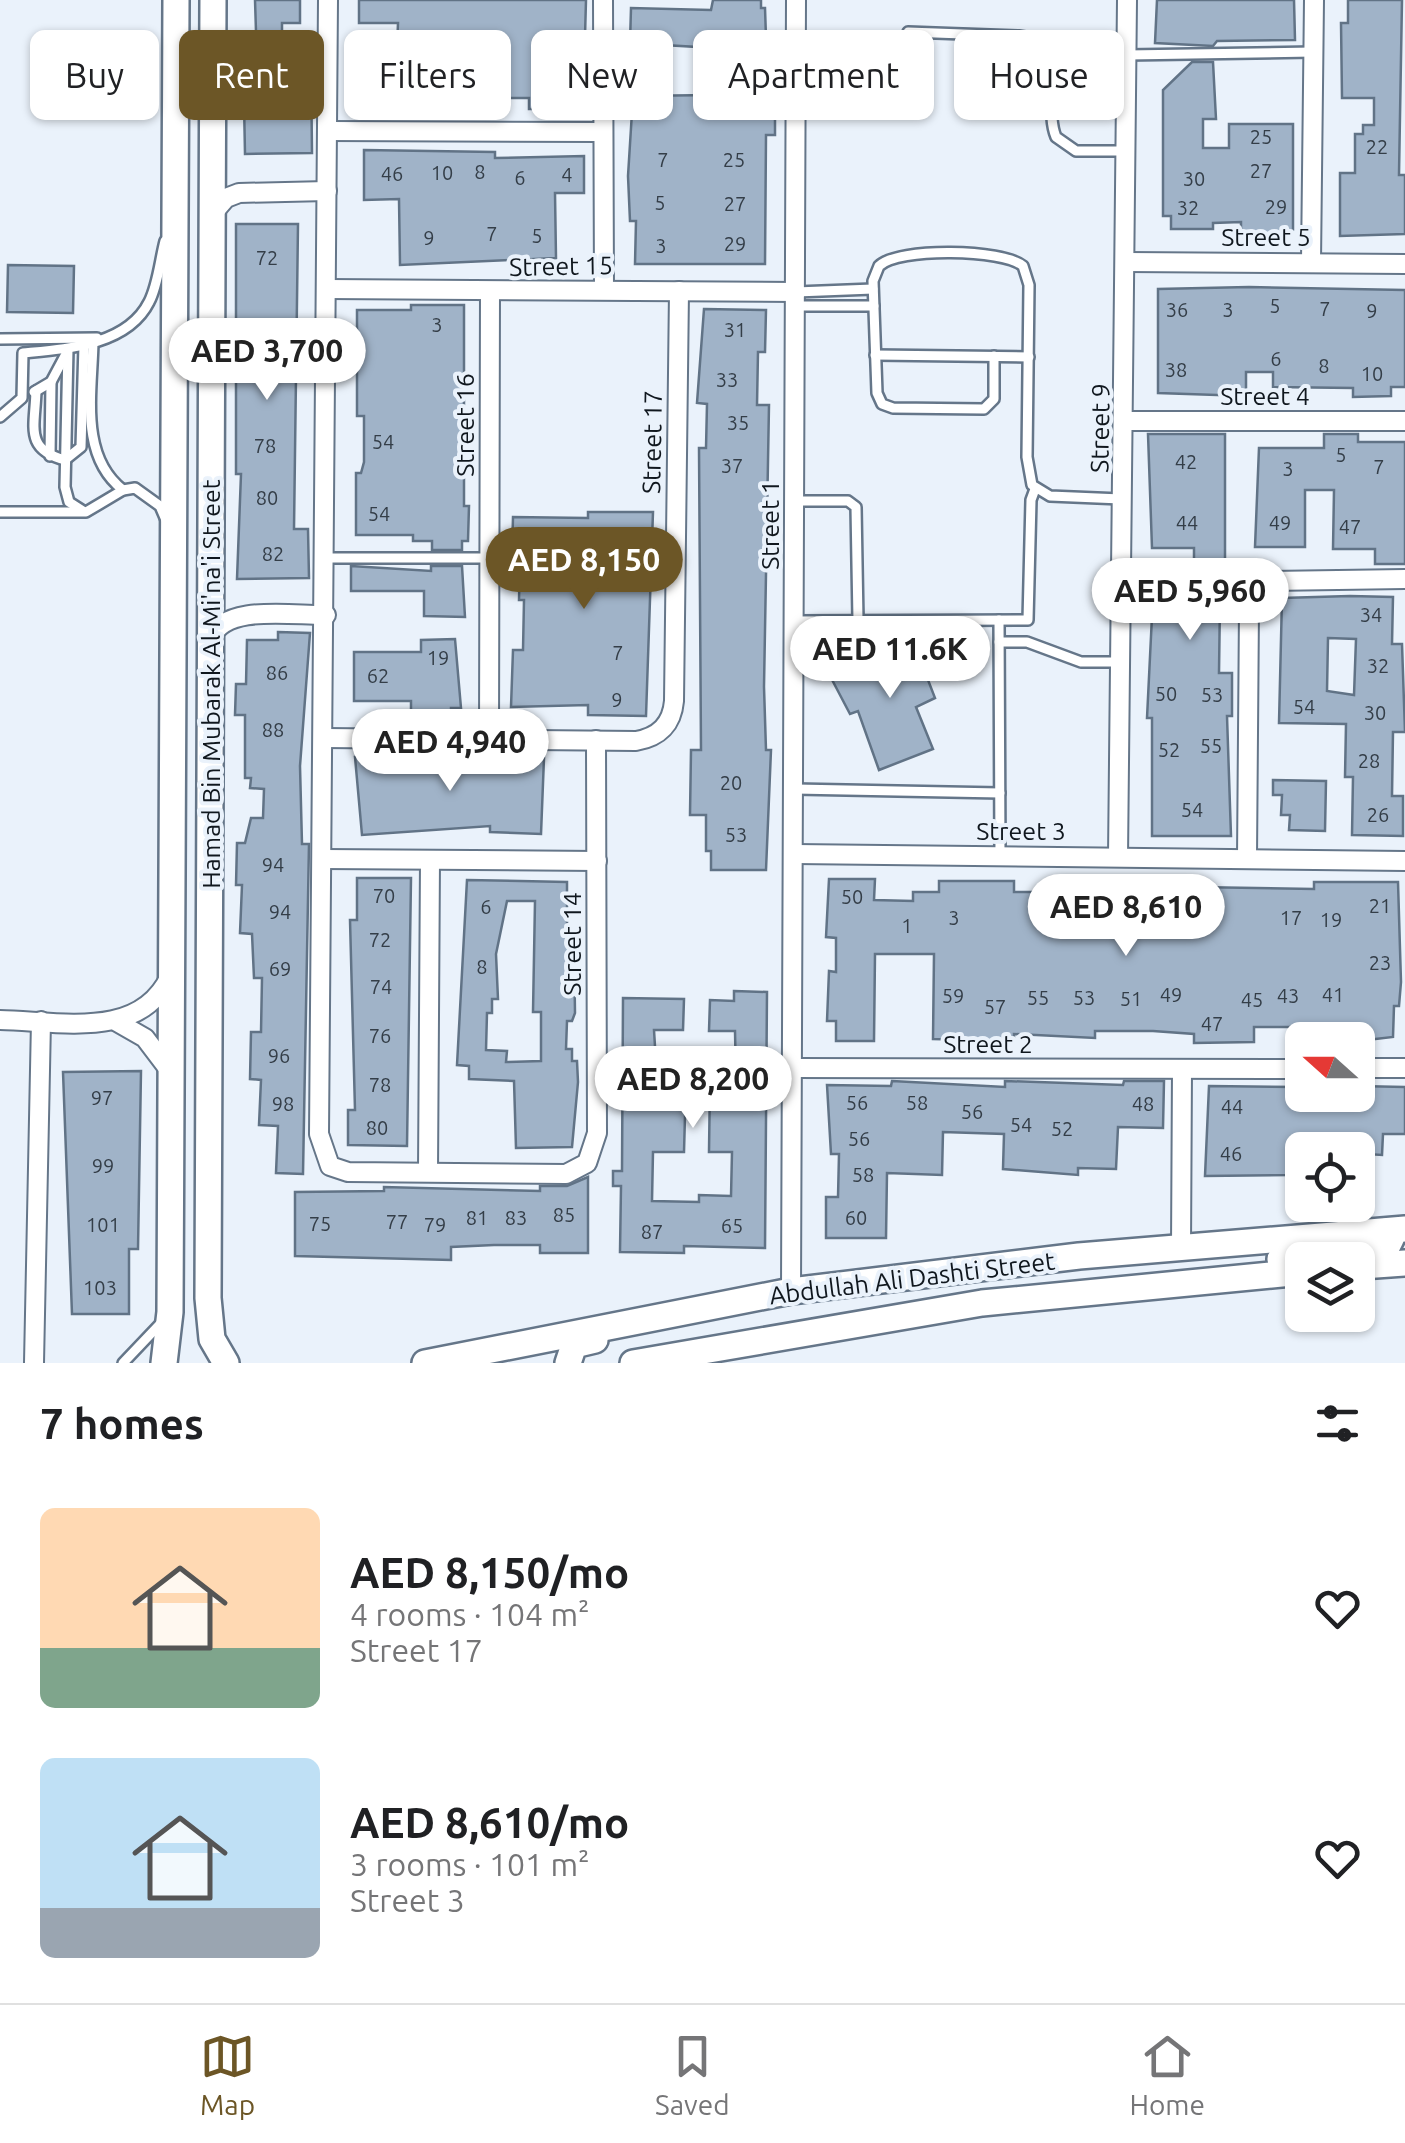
<!DOCTYPE html>
<meta charset="utf-8">
<style>
:root{--surface:#fff;--page:#f6f6f6;--text:#202124;--muted:#757577;--line:#e0e0e0;--accent:#6c5626}
body{margin:0;font-family:Ubuntu,sans-serif;background:var(--page);color:var(--text);height:100vh;display:flex;flex-direction:column;font-size:38px;white-space:nowrap}
*{box-sizing:border-box;margin:0}
p{font-size:32px;color:var(--muted)}
.icon{flex:none;width:55px;height:55px;fill:none;stroke:currentColor;stroke-width:2;stroke-linecap:round;stroke-linejoin:round}
.map{position:relative;height:1363px;overflow:hidden}
.side{display:flex;flex-direction:column;background:var(--surface);flex:1}
.side>*{flex:none}
.hud{position:absolute;left:30px;top:30px;width:1345px;height:90px;display:flex;gap:20px}
.needle{width:65px;rotate:291deg}
.controls{position:absolute;left:1285px;top:1022px;display:grid;gap:20px}
.controls a{display:grid;place-items:center;width:90px;height:90px;border-radius:15px;background:var(--surface);box-shadow:0 2px 8px #0004;font-size:50px}
.price{position:absolute;translate:-50% -85px;padding:0 22px;border-radius:35px;background:#fff;color:#222;font-size:32px;line-height:65px;filter:drop-shadow(0 2px 5px #0008)}
.price::after{content:'';position:absolute;left:50%;top:60px;width:30px;height:22px;margin-left:-15px;background:inherit;clip-path:polygon(0 0,100% 0,50% 100%)}
.price.on{background:var(--accent);color:#fff}
ul{padding:0;list-style:none}
li{display:flex;align-items:center;gap:30px;height:250px;padding:0 40px}
li span{display:grid;place-items:center;flex:none;width:280px;height:200px;border-radius:15px;color:#555}
li>.icon{margin-inline-start:auto}
span .icon{width:120px;height:120px;fill:#fffc;stroke-width:1}
li b{font-size:42px}
h2{display:flex;justify-content:space-between;align-items:center;height:120px;padding:0 40px;font-size:42px}
.tag{padding:0 35px;border-radius:15px;background:var(--surface);box-shadow:0 2px 8px #0004;font-size:35px;line-height:90px}
.tag.on{background:var(--accent);color:#fff}
.menu{display:flex;justify-content:space-around;align-items:center;height:140px;border-top:2px solid var(--line);background:var(--surface);font-size:28px;color:var(--muted)}
.menu a{display:grid;justify-items:center;gap:5px}
.menu .on{color:var(--accent)}
.map>svg:first-child{display:block}
.building{fill:#a0b3c8;stroke:#617386;stroke-width:2.5;fill-rule:evenodd}
.lines{fill:none;stroke-linecap:round;stroke-linejoin:round}
.lane-casing{stroke:#657689;stroke-width:14}
.street-casing{stroke:#657689;stroke-width:22}
.secondary-casing{stroke:#657689;stroke-width:30}
.lane{stroke:#fff;stroke-width:9}
.street{stroke:#fff;stroke-width:18}
.secondary{stroke:#fff;stroke-width:25}
.labels{text-anchor:middle;stroke-width:8;stroke-linejoin:round;paint-order:stroke}
.number-label{font-size:20px;fill:#343e48}
.street-label{font-size:25px;fill:#10171e;stroke:#eaf2fb}
</style>
<div class="map">
<svg width="1405" height="1363" viewBox="0 0 1405 1363">
<rect width="100%" height="100%" fill="#eaf2fb"/>
<!-- building -->
<g class="building">
<path d="M 255,0 L 300,0 L 300,23 L 282,23 L 282,47 L 301,47 L 301,62 L 311,62 L 312,153 L 245,154 L 244,103 L 254,103 L 253,63 L 257,63 Z"/>
<path d="M 359,0 L 586,0 L 583,109 L 529,109 L 529,98 L 479,98 L 433,100 L 433,109 L 397,109 L 397,99 L 356,98 L 356,48 L 397,48 L 398,23 L 359,23 Z"/>
<path d="M 713,0 L 761,0 L 761,8 L 765,8 L 768,96 L 775,96 L 775,135 L 766,135 L 765,264 L 635,264 L 636,221 L 630,221 L 628,176 L 633,96 L 713,95 L 714,48 L 630,43 L 631,8 L 711,10 Z"/>
<path d="M 1157,0 L 1294,0 L 1295,40 L 1217,41 L 1213,46 L 1155,43 Z"/>
<path d="M 1348,0 L 1402,0 L 1399,175 L 1405,175 L 1405,234 L 1340,236 L 1340,173 L 1355,173 L 1355,134 L 1363,134 L 1363,125 L 1374,125 L 1374,98 L 1342,98 L 1341,23 L 1348,23 Z"/>
<path d="M 1192,62 L 1213,62 L 1216,119 L 1203,119 L 1203,148 L 1229,148 L 1229,124 L 1293,124 L 1293,230 L 1282,241 L 1241,237 L 1241,222 L 1213,223 L 1213,229 L 1171,229 L 1171,216 L 1163,216 L 1163,90 Z"/>
<path d="M 95,79 L 96,114 L 45,115 L 45,80 Z"/>
<path d="M 364,150 L 495,152 L 495,158 L 584,156 L 584,193 L 555,193 L 556,258 L 400,265 L 399,199 L 364,200 Z"/>
<path d="M 236,224 L 298,224 L 294,529 L 308,529 L 309,578 L 237,579 L 241,474 L 236,474 Z"/>
<path d="M 8,265 L 74,266 L 73,313 L 7,312 Z"/>
<path d="M 1249,287 L 1405,290 L 1405,387 L 1391,387 L 1391,396 L 1353,397 L 1353,388 L 1273,387 L 1273,372 L 1246,372 L 1246,396 L 1158,393 L 1158,289 Z"/>
<path d="M 411,305 L 464,305 L 464,506 L 469,506 L 468,541 L 462,541 L 462,550 L 432,550 L 432,541 L 413,541 L 413,535 L 356,535 L 356,473 L 361,473 L 364,462 L 364,416 L 357,416 L 357,310 L 411,310 Z"/>
<path d="M 704,309 L 766,310 L 765,352 L 758,352 L 757,405 L 769,405 L 764,687 L 766,750 L 771,750 L 766,870 L 711,870 L 711,851 L 706,851 L 706,815 L 690,815 L 691,750 L 701,750 L 699,448 L 706,448 L 707,404 L 697,403 Z"/>
<path d="M 1148,434 L 1225,434 L 1225,600 L 1220,600 L 1219,673 L 1232,673 L 1232,716 L 1227,716 L 1231,836 L 1152,836 L 1152,718 L 1147,718 L 1152,616 L 1194,616 L 1194,548 L 1152,548 Z"/>
<path d="M 1324,434 L 1358,434 L 1358,442 L 1405,442 L 1405,564 L 1375,564 L 1375,549 L 1333,549 L 1334,490 L 1305,490 L 1305,547 L 1255,547 L 1259,448 L 1324,448 Z"/>
<path d="M 588,512 L 653,512 L 646,716 L 588,715 L 588,705 L 511,707 L 513,650 L 523,650 L 524,600 L 519,600 L 520,557 L 512,557 L 513,517 L 588,518 Z"/>
<path d="M 351,566 L 431,571 L 431,566 L 462,566 L 465,617 L 424,616 L 424,591 L 351,591 Z"/>
<path d="M 1350,596 L 1393,597 L 1392,644 L 1402,644 L 1405,732 L 1393,732 L 1392,796 L 1403,796 L 1403,836 L 1352,835 L 1353,777 L 1345,777 L 1346,724 L 1279,723 L 1282,598 ZM 1328,638 L 1356,639 L 1354,695 L 1327,691 Z"/>
<path d="M 278,632 L 310,633 L 300,766 L 302,844 L 309,844 L 303,1174 L 276,1173 L 278,1126 L 259,1125 L 261,1080 L 250,1079 L 251,1032 L 261,1032 L 262,978 L 254,978 L 252,934 L 240,933 L 242,885 L 236,885 L 237,843 L 245,843 L 251,818 L 263,818 L 264,789 L 250,788 L 251,778 L 245,778 L 245,715 L 235,715 L 236,684 L 246,684 L 247,640 L 278,640 Z"/>
<path d="M 455,639 L 461,708 L 451,708 L 451,713 L 411,713 L 411,701 L 354,701 L 354,652 L 421,652 L 421,640 Z"/>
<path d="M 919,639 L 935,677 L 928,680 L 935,698 L 916,707 L 933,749 L 879,770 L 858,711 L 850,714 L 829,674 Z"/>
<path d="M 409,755 L 409,760 L 544,758 L 541,834 L 490,832 L 490,826 L 362,835 L 355,757 Z"/>
<path d="M 1273,780 L 1326,781 L 1325,831 L 1289,830 L 1290,815 L 1281,815 L 1282,795 L 1273,795 Z"/>
<path d="M 357,878 L 411,878 L 407,1146 L 348,1145 L 348,1110 L 355,1110 L 350,920 L 357,920 Z"/>
<path d="M 829,879 L 875,879 L 874,900 L 913,901 L 913,892 L 939,892 L 939,881 L 1014,881 L 1014,892 L 1041,892 L 1042,886 L 1057,886 L 1057,896 L 1114,896 L 1114,883 L 1148,883 L 1148,894 L 1195,894 L 1195,887 L 1314,889 L 1314,882 L 1398,882 L 1401,982 L 1399,1006 L 1394,1006 L 1393,1037 L 1358,1041 L 1357,1027 L 1254,1027 L 1254,1042 L 1194,1043 L 1194,1034 L 1153,1031 L 1095,1031 L 1095,1038 L 1014,1034 L 1014,1041 L 933,1039 L 934,954 L 875,954 L 874,1041 L 836,1041 L 836,1021 L 827,1021 L 829,971 L 836,972 L 836,938 L 826,937 Z"/>
<path d="M 467,880 L 567,882 L 567,933 L 572,933 L 574,943 L 575,1013 L 572,1021 L 567,1021 L 566,1049 L 572,1049 L 572,1061 L 577,1061 L 578,1082 L 572,1147 L 516,1148 L 514,1081 L 469,1079 L 469,1066 L 457,1065 ZM 507,901 L 535,901 L 533,1012 L 541,1012 L 541,1061 L 506,1062 L 507,1051 L 486,1050 L 487,1013 L 492,1013 L 492,999 L 498,999 L 496,954 Z"/>
<path d="M 734,991 L 767,992 L 765,1248 L 684,1246 L 684,1253 L 620,1252 L 621,1186 L 613,1186 L 613,1171 L 622,1171 L 623,998 L 684,999 L 683,1030 L 654,1030 L 657,1079 L 684,1080 L 685,1116 L 684,1152 L 653,1152 L 652,1201 L 699,1202 L 699,1195 L 731,1196 L 732,1152 L 709,1152 L 710,1080 L 736,1081 L 735,1031 L 709,1031 L 710,1000 L 734,1001 Z"/>
<path d="M 141,1071 L 138,1249 L 129,1249 L 129,1314 L 72,1314 L 63,1072 Z"/>
<path d="M 892,1081 L 1005,1087 L 1005,1081 L 1123,1085 L 1124,1081 L 1164,1081 L 1163,1128 L 1118,1127 L 1116,1169 L 1078,1168 L 1078,1175 L 1003,1169 L 1004,1134 L 943,1132 L 942,1175 L 887,1173 L 886,1238 L 826,1238 L 826,1197 L 838,1197 L 839,1154 L 831,1154 L 827,1085 L 891,1086 Z"/>
<path d="M 1209,1086 L 1299,1087 L 1298,1095 L 1358,1095 L 1358,1086 L 1405,1087 L 1405,1134 L 1383,1134 L 1382,1155 L 1302,1150 L 1302,1166 L 1296,1166 L 1296,1174 L 1290,1175 L 1205,1176 Z"/>
<path d="M 588,1177 L 588,1253 L 540,1253 L 540,1245 L 494,1245 L 451,1247 L 451,1260 L 295,1256 L 295,1192 L 384,1191 L 384,1187 L 540,1191 L 540,1186 L 567,1186 Z"/>
</g>
<g class="lines">
<!-- lane casing -->
<g class="lane-casing">
<g id="lane">
<path d="M 908,32 L 1019,36 C 1071,42 1042,104 1056,137 L 1076,151 L 1126,151"/>
<path d="M 1127,55 L 1313,52"/>
<path d="M 1052,70 L 1127,70"/>
<path d="M 796,292 L 873,289"/>
<path d="M 795,306 L 874,306"/>
<path d="M 0,339 L 97,338"/>
<path d="M 93,342 C 92,393 79,456 123,490"/>
<path d="M 68,349 L 65,487 L 69,502 L 83,511"/>
<path d="M 875,355 L 1029,357"/>
<path d="M 994,356 L 994,399 L 984,409 L 893,408 L 882,404 L 877,393 L 873,281 L 879,266 C 898,247 1003,249 1023,266 L 1029,285 L 1027,457 L 1032,485 L 1050,496 L 1121,499"/>
<path d="M 36,391 C 35,427 24,449 65,460"/>
<path d="M 34,392 L 51,382 L 67,352"/>
<path d="M 0,417 L 22,398 L 23,353 C 65,349 127,346 149,302 C 158,285 160,260 165,241"/>
<path d="M 50,456 L 51,382"/>
<path d="M 66,459 L 81,447 L 84,345"/>
<path d="M 795,501 L 848,501 L 856,507 L 858,620"/>
<path d="M 0,512 L 86,512 L 123,490 L 135,488 L 160,506 L 166,520"/>
<path d="M 326,558 L 489,558"/>
<path d="M 999,620 L 1000,856"/>
<path d="M 795,621 L 1028,620 L 1031,500 L 1035,489"/>
<path d="M 999,642 L 1027,642 L 1081,662 L 1119,662"/>
<path d="M 795,789 L 1000,793"/>
<path d="M 123,1363 L 162,1322"/>
</g>
</g>
<!-- street casing -->
<g class="street-casing">
<g id="street">
<path d="M 328,0 L 319,1134 L 330,1166 L 348,1172 L 566,1174 L 587,1163 L 597,1133 L 596,740"/>
<path d="M 603,0 L 604,290"/>
<path d="M 328,131 L 603,132"/>
<path d="M 213,213 L 226,198 L 239,193 L 327,191"/>
<path d="M 1126,262 L 1405,264"/>
<path d="M 1311,262 L 1314,0"/>
<path d="M 327,289 L 796,292"/>
<path d="M 1125,421 L 1405,421"/>
<path d="M 211,639 C 223,603 295,616 326,615"/>
<path d="M 325,738 L 636,741 C 659,737 672,724 674,701 L 679,291"/>
<path d="M 489,738 L 490,291"/>
<path d="M 795,854 L 1405,861"/>
<path d="M 1118,857 L 1127,0"/>
<path d="M 1247,858 L 1249,608 L 1253,590 L 1268,581 L 1405,579"/>
<path d="M 323,859 L 597,861"/>
<path d="M 0,1020 C 59,1021 140,1041 170,976"/>
<path d="M 117,1022 L 145,1038 L 170,1071"/>
<path d="M 794,1068 L 1302,1069"/>
<path d="M 1358,1068 L 1405,1068"/>
<path d="M 428,1172 L 430,860"/>
<path d="M 1181,1247 L 1182,1070"/>
<path d="M 791,1291 L 796,0"/>
<path d="M 34,1363 L 41,1021"/>
</g>
</g>
<!-- secondary casing -->
<g class="secondary-casing">
<g id="secondary">
<path d="M 213,0 L 208,1298 L 212,1339 L 226,1363"/>
<path d="M 1280,1259 L 1386,1249 L 1391,1239 L 1386,1231"/>
<path d="M 1362,1266 L 1405,1263"/>
<path d="M 164,1363 L 170,1312 L 176,0"/>
<path d="M 425,1363 L 791,1291 L 1079,1256 L 1405,1229"/>
<path d="M 568,1363 L 574,1345 L 595,1340"/>
<path d="M 633,1363 L 982,1303 L 1302,1272"/>
</g>
</g>
<!-- lane -->
<use href="#lane" class="lane"/>
<!-- street -->
<use href="#street" class="street"/>
<!-- secondary -->
<use href="#secondary" class="secondary"/>
</g>
<g class="labels">
<!-- number labels -->
<g class="number-label">
<text x="1261" y="144">25</text>
<text x="1377" y="154">22</text>
<text x="663" y="167">7</text>
<text x="734" y="167">25</text>
<text x="1261" y="178">27</text>
<text x="480" y="179">8</text>
<text x="442" y="180">10</text>
<text x="392" y="181">46</text>
<text x="567" y="182">4</text>
<text x="520" y="185">6</text>
<text x="1194" y="186">30</text>
<text x="660" y="210">5</text>
<text x="735" y="211">27</text>
<text x="1276" y="214">29</text>
<text x="1188" y="215">32</text>
<text x="492" y="241">7</text>
<text x="537" y="243">5</text>
<text x="429" y="245">9</text>
<text x="735" y="251">29</text>
<text x="661" y="253">3</text>
<text x="267" y="265">72</text>
<text x="1275" y="313">5</text>
<text x="1325" y="316">7</text>
<text x="1177" y="317">36</text>
<text x="1228" y="317">3</text>
<text x="1372" y="318">9</text>
<text x="437" y="332">3</text>
<text x="735" y="337">31</text>
<text x="1276" y="366">6</text>
<text x="1324" y="373">8</text>
<text x="1176" y="377">38</text>
<text x="1372" y="381">10</text>
<text x="727" y="387">33</text>
<text x="738" y="430">35</text>
<text x="383" y="449">54</text>
<text x="265" y="453">78</text>
<text x="1341" y="462">5</text>
<text x="1186" y="469">42</text>
<text x="732" y="473">37</text>
<text x="1379" y="474">7</text>
<text x="1288" y="476">3</text>
<text x="267" y="505">80</text>
<text x="379" y="521">54</text>
<text x="1187" y="530">44</text>
<text x="1280" y="530">49</text>
<text x="1350" y="534">47</text>
<text x="273" y="561">82</text>
<text x="1371" y="622">34</text>
<text x="618" y="660">7</text>
<text x="438" y="665">19</text>
<text x="1378" y="673">32</text>
<text x="277" y="680">86</text>
<text x="378" y="683">62</text>
<text x="1166" y="701">50</text>
<text x="1212" y="702">53</text>
<text x="617" y="707">9</text>
<text x="1304" y="714">54</text>
<text x="1375" y="720">30</text>
<text x="273" y="737">88</text>
<text x="1211" y="753">55</text>
<text x="1169" y="757">52</text>
<text x="1369" y="768">28</text>
<text x="731" y="790">20</text>
<text x="1192" y="817">54</text>
<text x="1378" y="822">26</text>
<text x="736" y="842">53</text>
<text x="273" y="872">94</text>
<text x="384" y="903">70</text>
<text x="852" y="904">50</text>
<text x="1380" y="913">21</text>
<text x="486" y="914">6</text>
<text x="280" y="919">94</text>
<text x="954" y="925">3</text>
<text x="1291" y="925">17</text>
<text x="1331" y="927">19</text>
<text x="907" y="933">1</text>
<text x="380" y="947">72</text>
<text x="1380" y="970">23</text>
<text x="482" y="974">8</text>
<text x="280" y="976">69</text>
<text x="381" y="994">74</text>
<text x="1171" y="1002">49</text>
<text x="1333" y="1002">41</text>
<text x="953" y="1003">59</text>
<text x="1288" y="1003">43</text>
<text x="1038" y="1005">55</text>
<text x="1084" y="1005">53</text>
<text x="1131" y="1006">51</text>
<text x="1252" y="1007">45</text>
<text x="995" y="1014">57</text>
<text x="1212" y="1031">47</text>
<text x="380" y="1043">76</text>
<text x="279" y="1063">96</text>
<text x="380" y="1092">78</text>
<text x="102" y="1105">97</text>
<text x="857" y="1110">56</text>
<text x="917" y="1110">58</text>
<text x="283" y="1111">98</text>
<text x="1143" y="1111">48</text>
<text x="1232" y="1114">44</text>
<text x="972" y="1119">56</text>
<text x="1021" y="1132">54</text>
<text x="377" y="1135">80</text>
<text x="1062" y="1136">52</text>
<text x="859" y="1146">56</text>
<text x="1231" y="1161">46</text>
<text x="103" y="1173">99</text>
<text x="863" y="1182">58</text>
<text x="564" y="1222">85</text>
<text x="477" y="1225">81</text>
<text x="516" y="1225">83</text>
<text x="856" y="1225">60</text>
<text x="397" y="1229">77</text>
<text x="320" y="1231">75</text>
<text x="103" y="1232">101</text>
<text x="435" y="1232">79</text>
<text x="732" y="1233">65</text>
<text x="652" y="1239">87</text>
<text x="100" y="1295">103</text>
</g>
<!-- street labels -->
<g class="street-label">
<text x="1266" y="246">Street 5</text>
<text transform="translate(561 266) rotate(-1)" y="9">Street 15</text>
<text x="1265" y="405">Street 4</text>
<text transform="translate(465 425) rotate(-90)" y="9">Street 16</text>
<text transform="translate(1100 428) rotate(-89)" y="9">Street 9</text>
<text transform="translate(652 442) rotate(-89)" y="9">Street 17</text>
<text transform="translate(770 525) rotate(-90)" y="9">Street 1</text>
<text transform="translate(211 684) rotate(-90)" y="9">Hamad Bin Mubarak Al-Mi'na'i Street</text>
<text x="1021" y="840">Street 3</text>
<text transform="translate(572 944) rotate(-90)" y="9">Street 14</text>
<text x="988" y="1053">Street 2</text>
<text transform="translate(912 1278) rotate(-7)" y="9">Abdullah Ali Dashti Street</text>
</g>
</g>
</svg>
<div class="controls">
<a><svg class="needle" viewBox="-14 -14 28 28"><path d="M0-13l5 13h-10z" fill="#e53935"/><path d="M0 13l5-13h-10z" fill="#757577"/></svg></a>
<a><svg class="icon" aria-label="locate" viewBox="0 0 24 24"><circle cx="12" cy="12" r="6"/><path d="M12 2v4M12 18v4M2 12h4M18 12h4"/></svg></a>
<a><svg class="icon" aria-label="layers" viewBox="0 0 24 24"><path d="M12 4l9 5-9 5-9-5zM3 14l9 5 9-5"/></svg></a>
</div>
<b class="price" style="left:267px;top:403px">AED 3,700</b>
<b class="price on" style="left:584px;top:612px">AED 8,150</b>
<b class="price" style="left:1190px;top:643px">AED 5,960</b>
<b class="price" style="left:890px;top:701px">AED 11.6K</b>
<b class="price" style="left:450px;top:794px">AED 4,940</b>
<b class="price" style="left:1126px;top:959px">AED 8,610</b>
<b class="price" style="left:693px;top:1131px">AED 8,200</b>
<div class="hud">
<a class="tag">Buy</a>
<a class="tag on">Rent</a>
<a class="tag">Filters</a>
<a class="tag">New</a>
<a class="tag">Apartment</a>
<a class="tag">House</a>
</div>
</div>
<section class="side">
<h2>7 homes<svg class="icon" aria-label="filters" viewBox="0 0 24 24"><path d="M4 7h16M4 17h16"/><circle cx="9" cy="7" r="2"/><circle cx="15" cy="17" r="2"/></svg></h2>
<ul>
<li><span style="background:linear-gradient(#ffd9b3 70%,#7fa58c 0)"><svg class="icon" aria-label="home" viewBox="0 0 24 24"><path d="M3 11l9-7 9 7M6 9v11h12V9"/></svg></span><div><b>AED 8,150/mo</b><p>4 rooms · 104 m²</p><p>Street 17</p></div><svg class="icon" aria-label="heart" viewBox="0 0 24 24"><path d="M12 20l-8-8c-3-5 5-10 8-4 3-6 11-1 8 4z"/></svg></li>
<li><span style="background:linear-gradient(#bfe0f5 75%,#9aa5b1 0)"><svg class="icon" aria-label="home" viewBox="0 0 24 24"><path d="M3 11l9-7 9 7M6 9v11h12V9"/></svg></span><div><b>AED 8,610/mo</b><p>3 rooms · 101 m²</p><p>Street 3</p></div><svg class="icon" aria-label="heart" viewBox="0 0 24 24"><path d="M12 20l-8-8c-3-5 5-10 8-4 3-6 11-1 8 4z"/></svg></li>
</ul>
</section>
<nav class="menu">
<a class="on"><svg class="icon" aria-label="map" viewBox="0 0 24 24"><path d="M3 6l6-2 6 2 6-2v14l-6 2-6-2-6 2zM9 4v14M15 6v14"/></svg>Map</a>
<a><svg class="icon" aria-label="saved" viewBox="0 0 24 24"><path d="M7 4h10v16l-5-4-5 4z"/></svg>Saved</a>
<a><svg class="icon" aria-label="home" viewBox="0 0 24 24"><path d="M3 11l9-7 9 7M6 9v11h12V9"/></svg>Home</a>
</nav>
